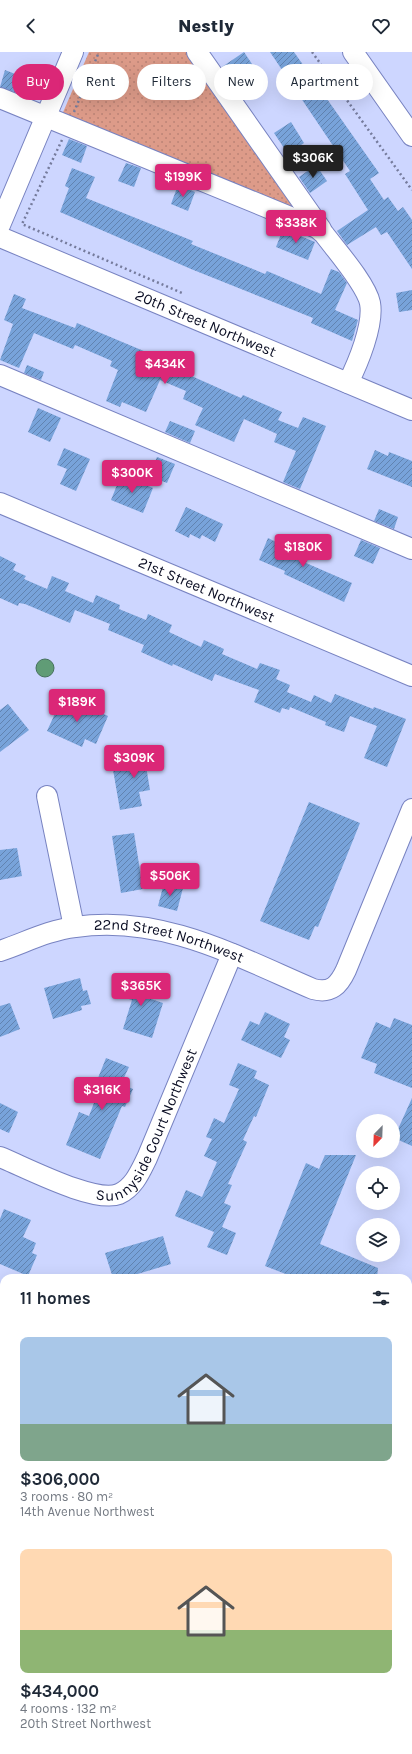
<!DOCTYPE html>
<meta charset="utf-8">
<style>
:root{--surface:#fff;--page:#f6f6f7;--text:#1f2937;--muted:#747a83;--accent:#db2777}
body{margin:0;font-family:Karla,sans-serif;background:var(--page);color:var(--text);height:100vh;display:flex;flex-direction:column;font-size:15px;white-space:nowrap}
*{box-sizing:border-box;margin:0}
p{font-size:13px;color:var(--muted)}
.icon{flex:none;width:22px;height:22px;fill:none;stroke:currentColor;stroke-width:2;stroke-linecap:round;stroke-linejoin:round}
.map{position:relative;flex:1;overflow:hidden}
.side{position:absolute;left:0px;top:1222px;width:412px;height:480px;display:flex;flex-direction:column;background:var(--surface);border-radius:12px 12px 0 0;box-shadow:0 4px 16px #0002}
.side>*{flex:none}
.banner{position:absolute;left:12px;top:12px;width:388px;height:36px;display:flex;gap:8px}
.needle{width:26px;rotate:203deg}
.buttons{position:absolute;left:356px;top:1062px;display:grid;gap:8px}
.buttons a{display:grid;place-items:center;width:44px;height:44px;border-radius:50%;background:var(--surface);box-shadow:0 4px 16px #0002;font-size:20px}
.price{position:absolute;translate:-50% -34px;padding:0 9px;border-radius:4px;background:var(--accent);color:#fff;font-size:13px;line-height:26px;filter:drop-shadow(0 1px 2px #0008)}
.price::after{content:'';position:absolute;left:50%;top:24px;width:12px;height:9px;margin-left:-6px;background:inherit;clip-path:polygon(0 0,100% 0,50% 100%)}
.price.active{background:#222;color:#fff}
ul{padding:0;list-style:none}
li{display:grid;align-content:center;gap:8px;height:212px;padding:0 20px}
li span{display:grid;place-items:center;height:124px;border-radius:8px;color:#555}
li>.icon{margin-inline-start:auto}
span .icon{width:72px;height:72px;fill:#fffc;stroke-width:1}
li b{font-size:17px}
h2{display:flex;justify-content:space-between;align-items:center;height:48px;padding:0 20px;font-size:17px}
.chip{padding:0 14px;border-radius:18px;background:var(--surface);box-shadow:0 4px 16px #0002;font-size:14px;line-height:36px}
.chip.active{background:var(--accent);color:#fff}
header{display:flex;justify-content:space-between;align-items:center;height:52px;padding:0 20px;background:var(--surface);font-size:18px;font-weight:800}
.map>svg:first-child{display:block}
.park{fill:url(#park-dots)}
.water{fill:#609c76;stroke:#46715d}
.building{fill:url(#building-hatch)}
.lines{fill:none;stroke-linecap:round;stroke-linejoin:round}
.minor-casing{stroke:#7883c1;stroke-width:22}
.path{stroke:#757b9c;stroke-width:2.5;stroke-dasharray:2 3;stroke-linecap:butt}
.minor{stroke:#fff;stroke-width:20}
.labels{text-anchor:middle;stroke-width:3;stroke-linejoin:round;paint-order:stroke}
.street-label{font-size:15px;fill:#090c22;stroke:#cdd6ff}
</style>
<header><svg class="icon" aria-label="back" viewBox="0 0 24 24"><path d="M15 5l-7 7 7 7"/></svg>Nestly<svg class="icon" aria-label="heart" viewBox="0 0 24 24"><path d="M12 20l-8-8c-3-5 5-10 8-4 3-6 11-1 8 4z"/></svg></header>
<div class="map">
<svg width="412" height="1702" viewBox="0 0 412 1702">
<defs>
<pattern id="park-dots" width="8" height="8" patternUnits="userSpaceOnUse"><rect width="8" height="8" fill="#dd9b89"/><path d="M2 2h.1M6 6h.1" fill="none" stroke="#bc8476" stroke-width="1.8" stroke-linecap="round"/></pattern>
<pattern id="building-hatch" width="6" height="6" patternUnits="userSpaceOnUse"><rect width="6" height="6" fill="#78a3da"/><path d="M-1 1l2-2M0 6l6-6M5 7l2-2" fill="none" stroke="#6183b0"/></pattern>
</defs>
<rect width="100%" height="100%" fill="#cdd6ff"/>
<!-- park -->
<path class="park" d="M 89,0 L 187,0 L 301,162 L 61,65 Z"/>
<!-- water -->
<circle class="water" cx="45" cy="616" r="9"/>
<!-- building -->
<g class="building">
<path d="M 244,0 L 254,15 L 232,30 L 222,15 Z"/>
<path d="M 270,0 L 294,0 L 379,121 L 370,127 L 384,148 L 388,145 L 398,159 L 403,155 L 412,168 L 412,217 L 387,180 L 381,183 L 376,175 L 347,193 L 337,179 L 368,158 L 345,122 L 350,119 Z"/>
<path d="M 5,18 L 23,25 L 17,41 L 0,35 Z"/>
<path d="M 291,70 L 304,91 L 288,102 L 274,81 Z"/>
<path d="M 69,87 L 87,94 L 81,111 L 62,103 Z"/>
<path d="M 126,111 L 141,116 L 134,135 L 118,129 Z"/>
<path d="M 316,113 L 327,129 L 310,141 L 299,125 Z"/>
<path d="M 72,116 L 95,125 L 86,146 L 193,189 L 191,192 L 265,222 L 267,219 L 321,242 L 331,217 L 339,220 L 347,231 L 335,258 L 358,268 L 352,289 L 311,271 L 313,266 L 191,217 L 60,160 L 69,136 L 65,134 Z"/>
<path d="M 178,133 L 195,140 L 188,159 L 171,152 Z"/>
<path d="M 283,177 L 315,190 L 308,208 L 276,195 Z"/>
<path d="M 412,238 L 412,258 L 399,260 L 396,241 Z"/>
<path d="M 14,242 L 26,247 L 22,256 L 75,276 L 77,271 L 189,318 L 187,322 L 241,346 L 243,343 L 282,360 L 278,368 L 298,376 L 303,365 L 326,374 L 300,437 L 283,430 L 296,399 L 274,390 L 277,382 L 244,367 L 234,390 L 195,373 L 203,356 L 183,347 L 186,339 L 160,328 L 146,360 L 122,350 L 120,355 L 106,349 L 118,318 L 110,314 L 112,309 L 75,293 L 73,297 L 34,281 L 19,316 L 0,308 L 13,272 L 4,268 Z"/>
<path d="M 27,313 L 44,320 L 41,328 L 24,321 Z"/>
<path d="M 38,356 L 61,366 L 50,390 L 28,380 Z"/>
<path d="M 170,369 L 195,379 L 190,391 L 165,380 Z"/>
<path d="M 64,396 L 90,407 L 76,439 L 60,432 L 67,417 L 57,413 Z"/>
<path d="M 375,398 L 388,404 L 389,400 L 412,409 L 412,435 L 367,417 Z"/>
<path d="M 157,405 L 175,412 L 167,431 L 149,424 Z"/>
<path d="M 121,423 L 153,436 L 143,461 L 111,448 Z"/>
<path d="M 186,455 L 223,472 L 215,490 L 202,483 L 200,487 L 190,482 L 189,486 L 175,479 Z"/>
<path d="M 379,457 L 398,465 L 394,477 L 374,469 Z"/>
<path d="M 279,482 L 292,487 L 288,495 L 309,504 L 306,511 L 352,531 L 344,550 L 284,522 L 285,519 L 259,508 L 268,486 L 276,490 Z"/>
<path d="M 361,488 L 380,496 L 373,512 L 354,504 Z"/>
<path d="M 0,504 L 16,512 L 13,518 L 26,524 L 24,527 L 47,537 L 52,524 L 69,531 L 65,539 L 93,551 L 96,543 L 120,553 L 119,557 L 146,568 L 148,562 L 172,573 L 169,580 L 201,595 L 204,588 L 224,597 L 222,602 L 257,617 L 260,611 L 280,618 L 276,627 L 290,633 L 287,640 L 311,650 L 314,643 L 331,651 L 335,642 L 373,657 L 374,655 L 406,667 L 387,715 L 364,706 L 377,674 L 350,664 L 344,680 L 325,673 L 326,670 L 290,655 L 289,658 L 282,656 L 280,661 L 254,650 L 259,638 L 215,622 L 212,629 L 173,612 L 172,614 L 141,600 L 144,593 L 108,578 L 110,572 L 75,558 L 70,571 L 25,552 L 19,551 L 18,554 L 0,546 Z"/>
<path d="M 63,644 L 108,664 L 96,692 L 85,687 L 82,695 L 47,679 Z"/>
<path d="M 8,652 L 29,678 L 0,700 L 0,658 Z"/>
<path d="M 158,698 L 160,712 L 146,714 L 150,738 L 139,740 L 142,754 L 120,758 L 112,712 L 143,707 L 142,700 Z"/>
<path d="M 309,750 L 360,771 L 318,875 L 315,874 L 309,888 L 260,869 Z"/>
<path d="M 134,781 L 143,837 L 121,841 L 112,784 Z"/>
<path d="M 17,796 L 22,824 L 0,828 L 0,798 Z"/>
<path d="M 164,831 L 183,836 L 177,859 L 158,854 Z"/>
<path d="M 128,923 L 155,931 L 151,947 L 163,951 L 152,986 L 123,977 L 132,948 L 122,945 Z"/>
<path d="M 80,926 L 83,939 L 87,938 L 91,952 L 81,954 L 82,958 L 53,967 L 44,936 Z"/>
<path d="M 10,951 L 20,977 L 0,985 L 0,954 Z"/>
<path d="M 265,960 L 290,972 L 284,985 L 290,988 L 281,1006 L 241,988 L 250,969 L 259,973 Z"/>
<path d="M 394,966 L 412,973 L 412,1036 L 374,1021 L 377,1012 L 361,1006 L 376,970 L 390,976 Z"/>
<path d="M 106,1006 L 129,1015 L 121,1032 L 133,1037 L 125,1055 L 122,1054 L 100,1107 L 66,1093 L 79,1060 L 89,1064 L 97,1043 L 92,1041 Z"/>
<path d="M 238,1011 L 257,1019 L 254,1026 L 269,1033 L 256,1065 L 254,1064 L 243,1088 L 247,1090 L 228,1132 L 232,1133 L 224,1151 L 231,1154 L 222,1175 L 236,1181 L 227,1203 L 207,1195 L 214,1180 L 175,1164 L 186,1138 L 202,1145 L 217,1110 L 204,1104 L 212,1087 L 206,1085 L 214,1066 L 224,1071 L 239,1037 L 229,1033 Z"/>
<path d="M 412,1046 L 412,1094 L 394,1086 Z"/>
<path d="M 0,1051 L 18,1060 L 9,1081 L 0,1077 Z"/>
<path d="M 325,1103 L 356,1103 L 320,1192 L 378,1216 L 377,1226 L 296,1226 L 265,1214 L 306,1111 L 319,1117 Z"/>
<path d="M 4,1157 L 31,1168 L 23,1185 L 36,1191 L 32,1201 L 37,1203 L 28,1224 L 0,1212 L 0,1167 Z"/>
<path d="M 163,1184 L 171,1212 L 124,1226 L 113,1226 L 105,1201 Z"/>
</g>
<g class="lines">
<!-- minor casing -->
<g class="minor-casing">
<g id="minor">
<path d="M 197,0 L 321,177"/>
<path d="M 353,0 L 412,84"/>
<path d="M 0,46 L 317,176 L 324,182 C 336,198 366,232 370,251 C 374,273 358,311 348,331"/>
<path d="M 0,173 L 73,0"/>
<path id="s1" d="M 0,185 L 412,358"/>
<path d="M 0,323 L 412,497"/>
<path id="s2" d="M 0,451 L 412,624"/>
<path d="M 47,744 L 74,875"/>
<path id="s3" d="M 0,899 C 24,891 49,878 75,875 C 161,862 236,904 313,937 C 331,942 339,933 346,918 L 412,757"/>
<path id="s4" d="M 0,1105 C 25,1115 95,1152 119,1142 C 134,1135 140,1120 147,1106 L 232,902"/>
<path d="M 0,1263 L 4,1265"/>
<path d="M 408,1431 L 412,1421"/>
<path d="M 323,1698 L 332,1702"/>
<path d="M 294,1702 L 296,1698"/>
</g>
</g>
<!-- path -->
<g class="path">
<path d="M 312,0 L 412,138"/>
<path d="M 74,60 L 99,0"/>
<path d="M 62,88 L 22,172 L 182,241"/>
<path d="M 0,1297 L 4,1299"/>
</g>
<!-- minor -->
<use href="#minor" class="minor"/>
</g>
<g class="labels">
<!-- street labels -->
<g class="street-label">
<text dy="5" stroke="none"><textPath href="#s1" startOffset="223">20th Street Northwest</textPath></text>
<text dy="5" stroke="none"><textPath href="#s2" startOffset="224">21st Street Northwest</textPath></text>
<text dy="5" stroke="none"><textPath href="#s3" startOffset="175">22nd Street Northwest</textPath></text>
<text dy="5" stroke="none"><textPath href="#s4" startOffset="197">Sunnyside Court Northwest</textPath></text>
</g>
</g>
</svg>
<div class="buttons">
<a><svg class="needle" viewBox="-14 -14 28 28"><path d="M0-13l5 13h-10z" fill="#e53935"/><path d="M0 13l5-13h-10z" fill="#747a83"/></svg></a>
<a><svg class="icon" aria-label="locate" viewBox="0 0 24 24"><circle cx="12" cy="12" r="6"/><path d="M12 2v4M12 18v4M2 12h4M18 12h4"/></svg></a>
<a><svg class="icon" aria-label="layers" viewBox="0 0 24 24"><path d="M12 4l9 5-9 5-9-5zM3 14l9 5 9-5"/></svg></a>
</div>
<b class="price active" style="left:313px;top:127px">$306K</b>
<b class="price" style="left:183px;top:146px">$199K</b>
<b class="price" style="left:296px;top:192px">$338K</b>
<b class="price" style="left:165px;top:333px">$434K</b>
<b class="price" style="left:132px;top:442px">$300K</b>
<b class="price" style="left:303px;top:516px">$180K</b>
<b class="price" style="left:77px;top:671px">$189K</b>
<b class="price" style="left:134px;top:727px">$309K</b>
<b class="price" style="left:170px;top:845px">$506K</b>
<b class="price" style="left:141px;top:955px">$365K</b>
<b class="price" style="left:102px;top:1059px">$316K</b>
<div class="banner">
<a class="chip active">Buy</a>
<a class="chip">Rent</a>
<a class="chip">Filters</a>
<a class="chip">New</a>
<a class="chip">Apartment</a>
</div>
<section class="side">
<h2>11 homes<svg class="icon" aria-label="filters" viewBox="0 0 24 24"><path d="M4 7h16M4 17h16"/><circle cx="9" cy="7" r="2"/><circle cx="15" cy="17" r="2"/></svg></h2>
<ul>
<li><span style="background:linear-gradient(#a9c7e8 70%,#7fa58c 0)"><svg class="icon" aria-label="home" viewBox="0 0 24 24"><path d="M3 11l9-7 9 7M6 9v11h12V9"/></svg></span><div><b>$306,000</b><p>3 rooms · 80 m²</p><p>14th Avenue Northwest</p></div></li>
<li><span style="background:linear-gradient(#ffd9b3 65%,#8fb573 0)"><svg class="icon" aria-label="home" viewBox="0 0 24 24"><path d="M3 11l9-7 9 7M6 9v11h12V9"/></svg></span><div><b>$434,000</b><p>4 rooms · 132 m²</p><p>20th Street Northwest</p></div></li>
</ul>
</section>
</div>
